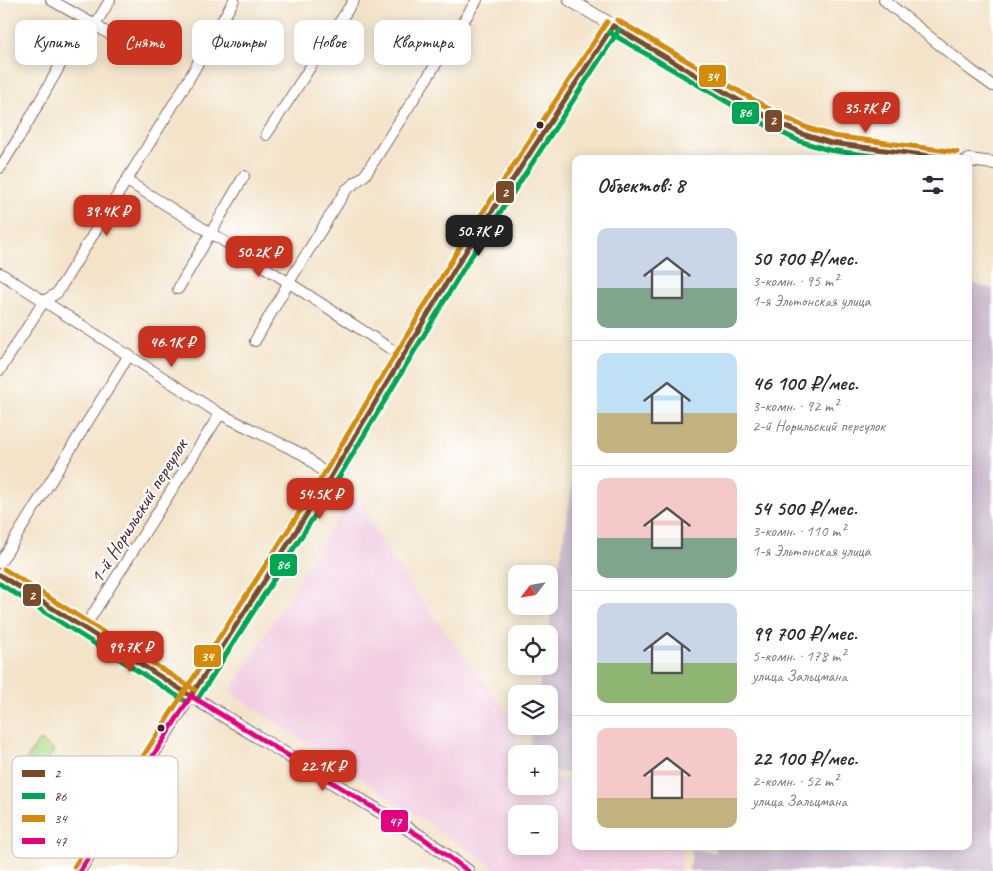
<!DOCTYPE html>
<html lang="ru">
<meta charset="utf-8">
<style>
:root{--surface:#fff;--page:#f7f7f7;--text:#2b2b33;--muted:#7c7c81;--line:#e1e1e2;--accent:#c8321e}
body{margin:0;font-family:Caveat,sans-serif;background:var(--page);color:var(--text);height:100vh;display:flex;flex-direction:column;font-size:19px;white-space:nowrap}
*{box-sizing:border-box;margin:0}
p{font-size:16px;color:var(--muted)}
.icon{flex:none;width:28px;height:28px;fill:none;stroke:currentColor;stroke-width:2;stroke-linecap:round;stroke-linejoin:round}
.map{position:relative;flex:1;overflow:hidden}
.side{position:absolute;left:572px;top:155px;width:400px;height:695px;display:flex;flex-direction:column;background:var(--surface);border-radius:10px;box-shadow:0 2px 12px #0003}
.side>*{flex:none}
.top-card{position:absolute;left:15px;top:20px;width:475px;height:45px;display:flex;gap:10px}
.needle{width:32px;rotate:239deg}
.tools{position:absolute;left:508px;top:565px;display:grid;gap:10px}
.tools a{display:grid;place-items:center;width:50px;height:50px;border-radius:10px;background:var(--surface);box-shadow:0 2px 12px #0003;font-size:25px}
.price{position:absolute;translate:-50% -42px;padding:0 11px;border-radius:10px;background:var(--accent);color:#fff;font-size:16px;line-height:32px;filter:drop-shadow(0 1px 2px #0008)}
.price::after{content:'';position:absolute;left:50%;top:30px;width:15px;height:11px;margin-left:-8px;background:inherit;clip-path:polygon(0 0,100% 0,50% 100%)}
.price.selected{background:#222;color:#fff}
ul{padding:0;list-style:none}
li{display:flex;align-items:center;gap:15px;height:125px;padding:0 25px}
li+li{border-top:1px solid var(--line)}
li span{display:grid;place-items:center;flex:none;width:140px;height:100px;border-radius:10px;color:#555}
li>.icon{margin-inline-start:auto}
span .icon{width:60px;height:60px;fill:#fffc;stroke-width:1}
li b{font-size:21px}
h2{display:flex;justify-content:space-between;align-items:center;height:60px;padding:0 25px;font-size:21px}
.pill{padding:0 18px;border-radius:10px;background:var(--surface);box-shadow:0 2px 12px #0003;font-size:18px;line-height:45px}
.pill.selected{background:var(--accent);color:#fff}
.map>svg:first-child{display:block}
.built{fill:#f2cfe2;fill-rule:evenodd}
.industrial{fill:#cfbdd0}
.green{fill:#afda85;stroke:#7c7c58}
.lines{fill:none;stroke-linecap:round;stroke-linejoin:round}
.minor-casing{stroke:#856462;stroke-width:12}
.tertiary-casing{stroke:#856462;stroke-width:14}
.minor{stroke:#fff;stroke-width:10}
.tertiary{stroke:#fff;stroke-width:12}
.bus-1-casing{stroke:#fff;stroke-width:9}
.bus-2-casing{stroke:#fff;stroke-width:9}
.bus-3-casing{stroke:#fff;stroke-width:9}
.bus-4-casing{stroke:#fff;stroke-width:9}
.bus-1{stroke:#7a4b2a;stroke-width:5}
.bus-2{stroke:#00a651;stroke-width:5}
.bus-3{stroke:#d48b09;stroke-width:5}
.bus-4{stroke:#e5007d;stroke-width:5}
.bus-dot{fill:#4a1f2b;stroke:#fff;stroke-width:2}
.labels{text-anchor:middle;stroke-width:4.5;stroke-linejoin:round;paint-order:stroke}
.street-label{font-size:20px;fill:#4a1f2b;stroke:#fff}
.key{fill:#fff;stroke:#c9bcbf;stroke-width:1}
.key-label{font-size:14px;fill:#4a1f2b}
.line-badge{stroke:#fff;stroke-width:2}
.badge-label{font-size:14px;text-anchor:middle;font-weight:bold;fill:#fff}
</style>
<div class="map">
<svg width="993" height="871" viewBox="0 0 993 871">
<rect width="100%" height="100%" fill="#fff"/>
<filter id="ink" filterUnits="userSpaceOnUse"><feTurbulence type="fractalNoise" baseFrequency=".02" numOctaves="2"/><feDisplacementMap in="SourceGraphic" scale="10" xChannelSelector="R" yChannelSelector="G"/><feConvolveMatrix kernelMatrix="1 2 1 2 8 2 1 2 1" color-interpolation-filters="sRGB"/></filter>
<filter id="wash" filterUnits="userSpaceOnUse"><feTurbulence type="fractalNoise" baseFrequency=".0096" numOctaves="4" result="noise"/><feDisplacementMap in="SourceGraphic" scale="20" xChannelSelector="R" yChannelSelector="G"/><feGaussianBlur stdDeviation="1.12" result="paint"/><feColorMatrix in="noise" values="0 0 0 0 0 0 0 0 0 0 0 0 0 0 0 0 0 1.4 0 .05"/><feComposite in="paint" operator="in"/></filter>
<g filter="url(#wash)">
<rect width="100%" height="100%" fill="#f3e3c9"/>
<!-- built -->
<path class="built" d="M 353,493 L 408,582 L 516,725 L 516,726 L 518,727 L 515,773 L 516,773 L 516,786 L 549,786 L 549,778 L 576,782 L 576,846 L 681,846 L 683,853 L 680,871 L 500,871 L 230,692 ZM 516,814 L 549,814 L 549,846 L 516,846 Z"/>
<!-- industrial -->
<g class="industrial">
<path d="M 969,283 L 993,289 L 993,871 L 689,871 L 693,849 L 716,853 L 715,846 L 969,846 Z"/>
<path d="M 576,462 L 576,774 L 549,770 L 549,754 L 529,754 L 533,726 L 549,726 L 549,694 L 538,694 L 543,666 L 549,666 L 548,634 Z"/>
</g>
<!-- green -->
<path class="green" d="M 39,740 L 54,750 L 40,773 L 24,763 Z"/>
</g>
<g filter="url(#ink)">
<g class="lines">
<!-- minor casing -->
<g class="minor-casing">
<g id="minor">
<path d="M 51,0 L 95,25 L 126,45"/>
<path d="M 884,0 L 972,71 L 993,86"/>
<path d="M 95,25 L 110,0"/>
<path d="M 266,135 L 354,0"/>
<path d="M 0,168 L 24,129 L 75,39"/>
<path d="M 127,181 C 220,238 312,297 403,357"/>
<path d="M 0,273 L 220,414 L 304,455 L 330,478"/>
<path d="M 178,289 L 244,176"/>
<path d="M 255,341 L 289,282 L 346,190 L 365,175 L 477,0"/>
<path d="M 0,370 L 44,301 L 57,293 L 186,84 L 234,0"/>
<path d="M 0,563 L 129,355"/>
<path d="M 84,628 L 220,414"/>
<path d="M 80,871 L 191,696"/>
</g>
</g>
<!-- tertiary casing -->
<g class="tertiary-casing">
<g id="tertiary">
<path d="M 570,0 L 772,120 L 802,134 L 831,143 L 956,159"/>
<path d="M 969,160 L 993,163"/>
<path d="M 0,575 L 191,696 L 423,838 L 468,871"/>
<path d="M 191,696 L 330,478 L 461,259 L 613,26"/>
</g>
</g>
<!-- minor -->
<use href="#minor" class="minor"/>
<!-- tertiary -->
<use href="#tertiary" class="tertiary"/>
<!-- bus-1 casing -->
<g class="bus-1-casing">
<g id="bus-1">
<path d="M 613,26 L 772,120 L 802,134 L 831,143 L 954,159"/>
<path d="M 0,575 L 191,696"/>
<path d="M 191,696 L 330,478 L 461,259 L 613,26"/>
</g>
</g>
<!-- bus-2 casing -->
<g class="bus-2-casing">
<g id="bus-2">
<path d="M 609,32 L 768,126 L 799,141 L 829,150 L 895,159"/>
<path d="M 0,584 L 187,702"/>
<path d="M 197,700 L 336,482 L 467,263 L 619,30"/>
</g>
</g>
<!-- bus-3 casing -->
<g class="bus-3-casing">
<g id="bus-3">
<path d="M 617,20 L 776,113 L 805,127 L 833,136 L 957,152"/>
<path d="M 4,569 L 195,690"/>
<path d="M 74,867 L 142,758 L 324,474 L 455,255 L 607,22"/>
</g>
</g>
<!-- bus-4 casing -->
<g class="bus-4-casing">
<g id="bus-4">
<path d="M 191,696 L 423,838 L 468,871"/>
<path d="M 80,871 L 191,696"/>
</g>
</g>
<!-- bus-1 -->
<use href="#bus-1" class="bus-1"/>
<!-- bus-2 -->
<use href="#bus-2" class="bus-2"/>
<!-- bus-3 -->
<use href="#bus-3" class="bus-3"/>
<!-- bus-4 -->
<use href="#bus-4" class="bus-4"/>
</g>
</g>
<!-- markers -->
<g class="bus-dot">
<circle cx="540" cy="125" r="4.5"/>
<circle cx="161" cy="728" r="4.5"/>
</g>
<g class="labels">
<!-- street labels -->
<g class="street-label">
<text transform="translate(138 511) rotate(-58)" y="7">1-й Норильский переулок</text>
</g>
</g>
<!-- legend -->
<rect x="12" y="756" width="166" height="102" rx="8" class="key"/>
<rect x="22" y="770" width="23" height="7" fill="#7a4b2a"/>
<rect x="22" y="793" width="23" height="6" fill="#00a651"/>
<rect x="22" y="815" width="23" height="7" fill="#d48b09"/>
<rect x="22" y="838" width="23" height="6" fill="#e5007d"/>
<g class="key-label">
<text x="54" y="778">2</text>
<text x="54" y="801">86</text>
<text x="54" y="823">34</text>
<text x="54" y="846">47</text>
</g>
<g class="line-badge">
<rect x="698" y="64" width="29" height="24" rx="5" fill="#d48b09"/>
<rect x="731" y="101" width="29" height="24" rx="5" fill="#00a651"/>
<rect x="764" y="109" width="19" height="24" rx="5" fill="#7a4b2a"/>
<rect x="495" y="180" width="20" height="24" rx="5" fill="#7a4b2a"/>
<rect x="269" y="553" width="29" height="24" rx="5" fill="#00a651"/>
<rect x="22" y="583" width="20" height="24" rx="5" fill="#7a4b2a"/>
<rect x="193" y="644" width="29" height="24" rx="5" fill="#d48b09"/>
<rect x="380" y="809" width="29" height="24" rx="5" fill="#e5007d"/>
</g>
<g class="badge-label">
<text x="712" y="81">34</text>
<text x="745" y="117">86</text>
<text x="773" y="125">2</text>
<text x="505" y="197">2</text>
<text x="283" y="569">86</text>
<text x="32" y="600">2</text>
<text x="207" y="661">34</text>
<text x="395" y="826">47</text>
</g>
</svg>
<div class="tools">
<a><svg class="needle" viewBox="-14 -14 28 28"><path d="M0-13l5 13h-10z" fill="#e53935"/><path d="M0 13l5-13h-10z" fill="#7c7c81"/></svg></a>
<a><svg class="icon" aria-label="locate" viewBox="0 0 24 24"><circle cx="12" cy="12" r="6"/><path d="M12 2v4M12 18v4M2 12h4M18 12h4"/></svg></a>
<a><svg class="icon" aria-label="layers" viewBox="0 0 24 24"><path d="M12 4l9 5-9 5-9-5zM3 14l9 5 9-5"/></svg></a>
<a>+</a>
<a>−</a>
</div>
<b class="price" style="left:866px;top:134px">35.7K ₽</b>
<b class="price" style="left:107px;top:237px">39.4K ₽</b>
<b class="price selected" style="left:479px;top:257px">50.7K ₽</b>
<b class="price" style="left:259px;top:278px">50.2K ₽</b>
<b class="price" style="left:172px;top:368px">46.1K ₽</b>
<b class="price" style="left:320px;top:520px">54.5K ₽</b>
<b class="price" style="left:130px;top:673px">99.7K ₽</b>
<b class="price" style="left:323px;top:792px">22.1K ₽</b>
<div class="top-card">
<a class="pill">Купить</a>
<a class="pill selected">Снять</a>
<a class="pill">Фильтры</a>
<a class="pill">Новое</a>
<a class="pill">Квартира</a>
</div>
<section class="side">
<h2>Объектов: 8<svg class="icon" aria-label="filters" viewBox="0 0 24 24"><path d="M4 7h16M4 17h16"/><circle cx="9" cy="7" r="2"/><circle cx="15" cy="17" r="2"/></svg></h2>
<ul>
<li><span style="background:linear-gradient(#c9d6e8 60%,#7fa58c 0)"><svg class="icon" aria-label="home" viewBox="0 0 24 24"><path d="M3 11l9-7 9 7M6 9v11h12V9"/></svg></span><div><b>50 700 ₽/мес.</b><p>3-комн. · 95 m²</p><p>1-я Эльтонская улица</p></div></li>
<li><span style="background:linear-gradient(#bfe0f5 60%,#c2b280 0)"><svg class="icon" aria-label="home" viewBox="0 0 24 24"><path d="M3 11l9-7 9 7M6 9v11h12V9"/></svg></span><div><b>46 100 ₽/мес.</b><p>3-комн. · 92 m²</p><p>2-й Норильский переулок</p></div></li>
<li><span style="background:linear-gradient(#f6c9c9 60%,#7fa58c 0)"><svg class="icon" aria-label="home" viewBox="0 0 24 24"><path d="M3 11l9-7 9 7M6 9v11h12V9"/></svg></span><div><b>54 500 ₽/мес.</b><p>3-комн. · 110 m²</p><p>1-я Эльтонская улица</p></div></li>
<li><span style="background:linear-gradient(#c9d6e8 60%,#8fb573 0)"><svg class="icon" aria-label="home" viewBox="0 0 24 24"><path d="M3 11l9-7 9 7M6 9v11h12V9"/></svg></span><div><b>99 700 ₽/мес.</b><p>5-комн. · 178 m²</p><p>улица Зальцмана</p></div></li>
<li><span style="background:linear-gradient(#f6c9c9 70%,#c2b280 0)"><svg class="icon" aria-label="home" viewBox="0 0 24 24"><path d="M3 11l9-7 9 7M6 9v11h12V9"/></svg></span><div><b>22 100 ₽/мес.</b><p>2-комн. · 52 m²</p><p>улица Зальцмана</p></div></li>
</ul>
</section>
</div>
